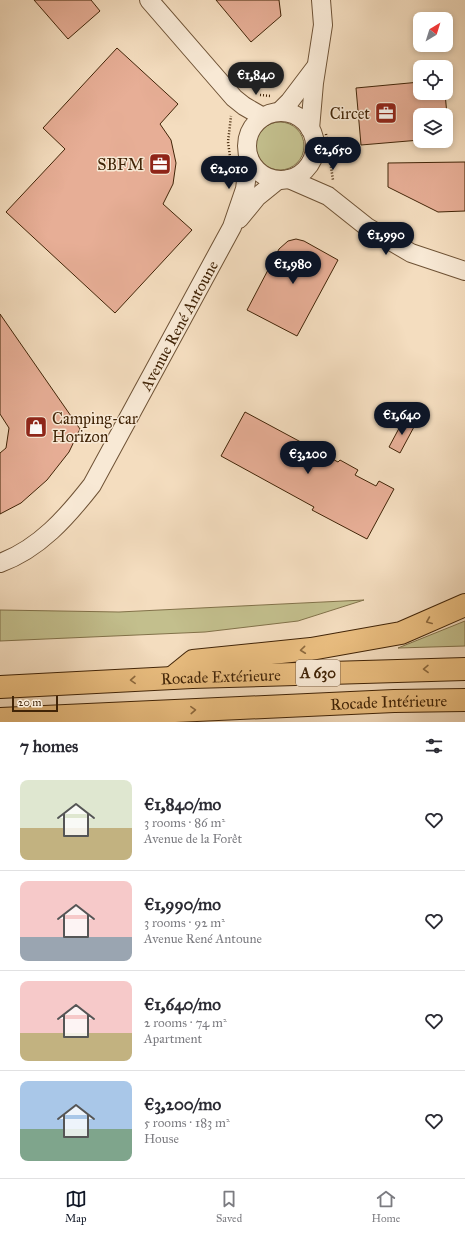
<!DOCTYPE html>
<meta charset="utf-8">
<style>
:root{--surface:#fff;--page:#f2f2f3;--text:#2b2b33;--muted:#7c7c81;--line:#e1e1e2;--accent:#111827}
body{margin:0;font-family:"IM FELL Great Primer",serif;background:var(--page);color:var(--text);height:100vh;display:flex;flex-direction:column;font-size:15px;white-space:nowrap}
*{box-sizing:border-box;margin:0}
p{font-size:13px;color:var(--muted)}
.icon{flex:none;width:22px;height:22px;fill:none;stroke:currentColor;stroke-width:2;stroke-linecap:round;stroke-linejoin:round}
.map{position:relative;height:722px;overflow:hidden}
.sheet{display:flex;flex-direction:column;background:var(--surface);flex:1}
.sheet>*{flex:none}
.needle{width:26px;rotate:38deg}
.tools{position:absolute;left:413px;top:12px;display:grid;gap:8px}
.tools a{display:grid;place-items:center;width:40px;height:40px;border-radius:8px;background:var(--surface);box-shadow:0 2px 6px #0003;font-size:20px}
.scale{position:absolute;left:12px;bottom:10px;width:46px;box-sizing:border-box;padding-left:4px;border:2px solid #412407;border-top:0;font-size:11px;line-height:14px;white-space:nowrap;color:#412407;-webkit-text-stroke:3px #f8e9d5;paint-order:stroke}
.price{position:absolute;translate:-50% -34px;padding:0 9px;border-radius:14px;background:var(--accent);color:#fff;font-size:13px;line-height:26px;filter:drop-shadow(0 1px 2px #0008)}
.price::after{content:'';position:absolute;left:50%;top:24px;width:12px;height:9px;margin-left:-6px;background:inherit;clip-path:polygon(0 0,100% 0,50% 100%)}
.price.selected{background:#222;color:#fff}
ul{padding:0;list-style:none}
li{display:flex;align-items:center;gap:12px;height:100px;padding:0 20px}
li+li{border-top:1px solid var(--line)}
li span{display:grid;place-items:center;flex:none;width:112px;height:80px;border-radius:8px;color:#555}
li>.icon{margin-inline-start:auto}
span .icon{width:48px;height:48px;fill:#fffc;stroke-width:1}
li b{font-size:17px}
h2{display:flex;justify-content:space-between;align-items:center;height:48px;padding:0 20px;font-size:17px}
.tab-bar{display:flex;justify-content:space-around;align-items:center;height:56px;border-top:1px solid var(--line);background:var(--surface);font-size:11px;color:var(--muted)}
.tab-bar a{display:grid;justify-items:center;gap:2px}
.tab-bar .selected{color:var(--accent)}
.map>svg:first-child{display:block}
.green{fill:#c3bf8d;stroke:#82724a}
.building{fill:#e7ae96;stroke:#412407}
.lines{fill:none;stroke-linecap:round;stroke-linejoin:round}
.minor-casing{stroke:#6e5235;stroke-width:20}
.highway-casing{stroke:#412407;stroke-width:24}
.path{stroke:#412407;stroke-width:2.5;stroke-dasharray:1 2;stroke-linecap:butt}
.minor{stroke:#f8e9d5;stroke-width:18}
.highway{stroke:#eabe80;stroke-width:22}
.oneway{stroke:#8d693d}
.labels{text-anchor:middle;stroke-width:3;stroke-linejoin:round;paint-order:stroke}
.shield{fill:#f8e9d5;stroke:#785f45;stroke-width:1}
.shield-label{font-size:15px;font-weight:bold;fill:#412407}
.poi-label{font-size:16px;fill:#412407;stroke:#f8e9d5;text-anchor:end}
.street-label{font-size:16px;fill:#412407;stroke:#f8e9d5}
</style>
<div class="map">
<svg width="465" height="722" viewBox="0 0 465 722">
<rect width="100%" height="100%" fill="#f4ddbf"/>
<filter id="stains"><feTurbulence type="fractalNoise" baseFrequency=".005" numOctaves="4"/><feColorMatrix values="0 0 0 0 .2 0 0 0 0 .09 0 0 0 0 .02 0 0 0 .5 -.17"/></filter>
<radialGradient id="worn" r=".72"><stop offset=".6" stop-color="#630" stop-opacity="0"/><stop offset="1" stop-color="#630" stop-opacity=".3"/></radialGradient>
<!-- green -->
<g class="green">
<circle cx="280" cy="146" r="24"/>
<path d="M 364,600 L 298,621 L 205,632 L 0,641 L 0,610 L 119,612 Z"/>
<path d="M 465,621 L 465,646 L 398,648 Z"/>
</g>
<!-- building -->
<g class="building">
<path d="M 34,0 L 91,0 L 100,11 L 68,39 Z"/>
<path d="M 216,0 L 279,0 L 281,16 L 251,42 Z"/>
<path d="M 117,48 L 178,104 L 160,124 L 171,140 L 176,163 L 173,184 L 163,204 L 192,230 L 115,313 L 6,212 L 65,149 L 43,128 Z"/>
<path d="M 420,82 L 420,93 L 445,93 L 447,115 L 420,115 L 420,140 L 361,145 L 356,88 Z"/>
<path d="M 465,162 L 465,211 L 438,212 L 388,187 L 388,163 Z"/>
<path d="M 296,239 L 304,241 L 338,260 L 297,336 L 247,310 L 279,249 L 288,241 Z"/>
<path d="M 0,314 L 80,429 L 69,452 L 47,480 L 21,503 L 0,514 L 0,453 L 6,448 L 9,428 L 0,414 Z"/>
<path d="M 245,412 L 338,462 L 340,460 L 358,470 L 355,475 L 376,486 L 379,481 L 394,489 L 367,539 L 312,510 L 314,507 L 221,456 Z"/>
<path d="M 404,419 L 415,425 L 400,453 L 389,447 Z"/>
</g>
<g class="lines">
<!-- minor casing -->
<g class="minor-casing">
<g id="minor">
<path d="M 149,0 L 234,98 L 244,106 L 263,117"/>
<path d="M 279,112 L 290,101 L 315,68"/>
<circle cx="281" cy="146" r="34"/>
<path d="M 310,129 L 314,83 L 323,25 L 321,0"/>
<path d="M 289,179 L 328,196 L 367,227 L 411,253 L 465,271"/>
<path d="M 239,219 L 257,197 L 278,180"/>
<path id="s1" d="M 0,563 C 39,549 67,517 92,485 L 232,227 L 245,189 L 249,158"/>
</g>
</g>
<!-- highway casing -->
<g class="highway-casing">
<g id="highway">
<path d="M 172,678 L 193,661 L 311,649 L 401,633 L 465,605"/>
<path id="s2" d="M 0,687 L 192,677 L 465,669"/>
<path id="s3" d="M 0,719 L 394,701 L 465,700"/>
</g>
</g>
<!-- path -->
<g class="path">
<path d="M 260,95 L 271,96"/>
<path d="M 326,134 L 333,180"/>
<path d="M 231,164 L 228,142 L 231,116"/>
</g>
<!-- minor -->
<use href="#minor" class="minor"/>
<!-- highway -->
<use href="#highway" class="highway"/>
</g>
<!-- one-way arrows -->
<defs><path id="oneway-chevron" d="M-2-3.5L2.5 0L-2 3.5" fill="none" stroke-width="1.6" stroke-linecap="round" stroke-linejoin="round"/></defs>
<g class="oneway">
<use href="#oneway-chevron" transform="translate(429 621) rotate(157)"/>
<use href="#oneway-chevron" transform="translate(303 650) rotate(174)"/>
<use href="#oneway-chevron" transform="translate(426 669) rotate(179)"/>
<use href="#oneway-chevron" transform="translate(133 680) rotate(177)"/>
<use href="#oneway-chevron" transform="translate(193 710) rotate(-3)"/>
</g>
<!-- icons -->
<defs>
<g id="office-square" transform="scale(1.15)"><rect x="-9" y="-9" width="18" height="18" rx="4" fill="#8f2418" stroke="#f8e9d5"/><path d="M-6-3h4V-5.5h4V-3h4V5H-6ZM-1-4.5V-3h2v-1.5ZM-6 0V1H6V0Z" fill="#fff"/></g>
<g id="shop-square" transform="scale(1.15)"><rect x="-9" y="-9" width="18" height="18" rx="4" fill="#8f2418" stroke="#f8e9d5"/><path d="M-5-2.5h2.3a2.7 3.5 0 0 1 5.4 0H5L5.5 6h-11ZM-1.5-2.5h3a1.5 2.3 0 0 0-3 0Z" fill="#fff"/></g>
</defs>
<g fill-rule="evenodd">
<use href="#office-square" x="386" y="113"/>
<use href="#office-square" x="160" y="164"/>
<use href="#shop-square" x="36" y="427"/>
</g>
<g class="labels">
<!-- shield labels -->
<rect class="shield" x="296" y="660" width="44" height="26" rx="3"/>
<g class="shield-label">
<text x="318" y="678">A 630</text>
</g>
<!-- poi labels -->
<g class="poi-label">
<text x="370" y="119">Circet</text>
<text x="144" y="170">SBFM</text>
<text x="52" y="424" text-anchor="start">Camping-car<tspan x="52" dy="18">Horizon</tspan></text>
</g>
<!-- street labels -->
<g class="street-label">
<text dy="6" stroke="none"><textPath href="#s1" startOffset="304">Avenue René Antoune</textPath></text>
<text dy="6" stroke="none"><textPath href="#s2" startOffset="221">Rocade Extérieure</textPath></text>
<text dy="6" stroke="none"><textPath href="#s3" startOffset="389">Rocade Intérieure</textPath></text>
</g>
</g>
<rect width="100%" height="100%" filter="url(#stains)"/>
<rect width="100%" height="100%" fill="url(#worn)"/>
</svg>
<div class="tools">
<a><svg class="needle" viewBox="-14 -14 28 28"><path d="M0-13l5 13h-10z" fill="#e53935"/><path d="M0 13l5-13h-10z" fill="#7c7c81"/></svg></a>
<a><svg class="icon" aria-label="locate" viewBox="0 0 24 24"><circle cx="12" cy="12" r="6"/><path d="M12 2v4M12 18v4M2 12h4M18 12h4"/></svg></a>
<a><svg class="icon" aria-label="layers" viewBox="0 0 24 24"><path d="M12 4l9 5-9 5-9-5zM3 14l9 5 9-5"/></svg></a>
</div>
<div class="scale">20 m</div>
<b class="price selected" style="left:256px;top:96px">€1,840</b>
<b class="price" style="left:333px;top:171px">€2,650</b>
<b class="price" style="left:229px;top:190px">€2,010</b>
<b class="price" style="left:386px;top:256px">€1,990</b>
<b class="price" style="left:293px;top:285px">€1,980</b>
<b class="price" style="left:402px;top:436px">€1,640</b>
<b class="price" style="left:308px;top:475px">€3,200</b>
</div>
<section class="sheet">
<h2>7 homes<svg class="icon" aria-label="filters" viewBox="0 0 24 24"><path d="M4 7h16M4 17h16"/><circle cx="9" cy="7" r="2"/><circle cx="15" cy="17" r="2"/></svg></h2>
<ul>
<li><span style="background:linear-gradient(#dfe7d0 60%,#c2b280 0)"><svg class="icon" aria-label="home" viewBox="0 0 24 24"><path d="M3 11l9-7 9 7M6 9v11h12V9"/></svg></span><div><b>€1,840/mo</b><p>3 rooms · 86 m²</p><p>Avenue de la Forêt</p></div><svg class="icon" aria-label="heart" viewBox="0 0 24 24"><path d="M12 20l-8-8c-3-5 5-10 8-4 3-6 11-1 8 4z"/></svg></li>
<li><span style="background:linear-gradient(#f6c9c9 70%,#9aa5b1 0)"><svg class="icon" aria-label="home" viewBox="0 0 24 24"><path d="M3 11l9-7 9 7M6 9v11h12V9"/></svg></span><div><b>€1,990/mo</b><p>3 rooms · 92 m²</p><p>Avenue René Antoune</p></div><svg class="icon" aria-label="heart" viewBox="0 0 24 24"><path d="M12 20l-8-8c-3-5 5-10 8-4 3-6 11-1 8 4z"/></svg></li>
<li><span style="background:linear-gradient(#f6c9c9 65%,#c2b280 0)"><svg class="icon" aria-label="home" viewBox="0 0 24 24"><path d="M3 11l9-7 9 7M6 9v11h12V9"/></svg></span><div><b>€1,640/mo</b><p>2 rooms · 74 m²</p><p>Apartment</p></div><svg class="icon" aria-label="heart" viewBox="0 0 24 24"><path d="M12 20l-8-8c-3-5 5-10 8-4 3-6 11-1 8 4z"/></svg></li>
<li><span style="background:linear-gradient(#a9c7e8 60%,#7fa58c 0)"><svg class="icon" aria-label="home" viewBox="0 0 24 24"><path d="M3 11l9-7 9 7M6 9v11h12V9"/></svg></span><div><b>€3,200/mo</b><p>5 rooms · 183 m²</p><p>House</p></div><svg class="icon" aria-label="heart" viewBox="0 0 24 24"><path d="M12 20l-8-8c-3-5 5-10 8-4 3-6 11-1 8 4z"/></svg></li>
</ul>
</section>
<nav class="tab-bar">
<a class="selected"><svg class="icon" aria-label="map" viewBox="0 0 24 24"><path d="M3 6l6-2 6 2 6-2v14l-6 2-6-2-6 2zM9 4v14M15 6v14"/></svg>Map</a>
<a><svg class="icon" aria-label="saved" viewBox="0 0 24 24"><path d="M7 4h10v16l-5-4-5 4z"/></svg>Saved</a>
<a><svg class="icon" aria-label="home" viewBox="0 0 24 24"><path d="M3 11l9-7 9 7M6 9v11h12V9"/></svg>Home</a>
</nav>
